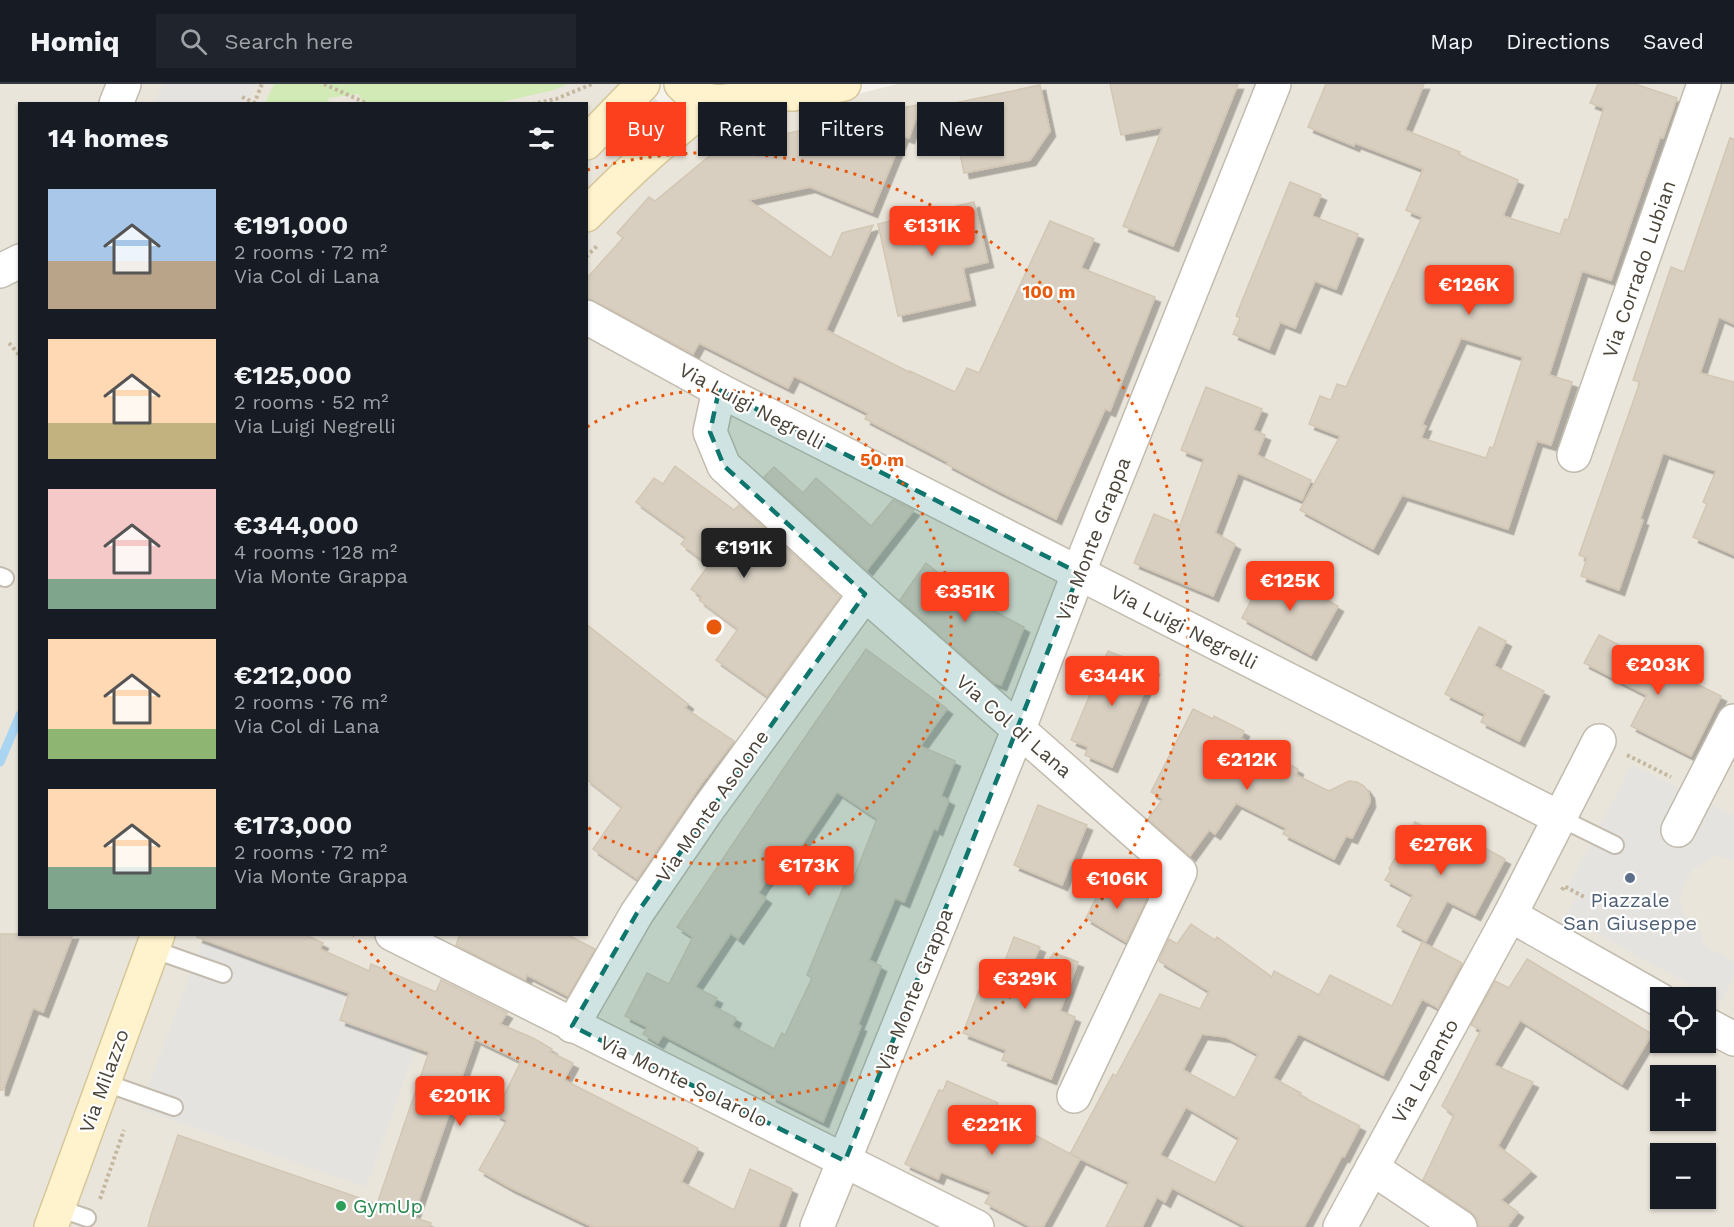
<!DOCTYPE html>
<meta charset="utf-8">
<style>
:root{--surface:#171b24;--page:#20242c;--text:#f1f3f6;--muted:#9ea1a6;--line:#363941;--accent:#fc3f1d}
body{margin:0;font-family:"Work Sans",sans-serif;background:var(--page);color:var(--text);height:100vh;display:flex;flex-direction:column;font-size:22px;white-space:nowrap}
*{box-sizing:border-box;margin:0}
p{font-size:20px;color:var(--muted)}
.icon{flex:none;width:33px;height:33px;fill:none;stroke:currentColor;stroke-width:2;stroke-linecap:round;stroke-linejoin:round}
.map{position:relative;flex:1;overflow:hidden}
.sheet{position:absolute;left:18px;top:18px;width:570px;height:834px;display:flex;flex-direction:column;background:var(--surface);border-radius:0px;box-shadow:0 2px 4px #0004}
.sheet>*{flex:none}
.hud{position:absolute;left:606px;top:18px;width:570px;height:54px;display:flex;gap:12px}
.buttons{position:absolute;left:1650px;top:903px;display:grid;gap:12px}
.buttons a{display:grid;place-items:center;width:66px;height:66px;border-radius:0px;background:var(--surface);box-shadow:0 2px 4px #0004;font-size:30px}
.price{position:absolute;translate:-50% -51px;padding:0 14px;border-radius:6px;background:var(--accent);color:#fff;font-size:20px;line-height:39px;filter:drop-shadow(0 2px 3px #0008)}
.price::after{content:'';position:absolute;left:50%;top:36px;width:18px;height:14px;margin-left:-9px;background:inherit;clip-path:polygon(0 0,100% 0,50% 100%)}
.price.selected{background:#222;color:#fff}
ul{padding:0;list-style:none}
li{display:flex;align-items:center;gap:18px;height:150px;padding:0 30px}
li span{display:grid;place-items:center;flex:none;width:168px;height:120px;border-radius:0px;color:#555}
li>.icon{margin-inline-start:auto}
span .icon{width:72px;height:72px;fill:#fffc;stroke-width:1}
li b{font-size:26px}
h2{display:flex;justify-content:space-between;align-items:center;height:72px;padding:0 30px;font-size:26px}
.tag{padding:0 21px;border-radius:0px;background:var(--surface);box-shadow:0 2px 4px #0004;font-size:21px;line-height:54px}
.tag.selected{background:var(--accent);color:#fff}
header{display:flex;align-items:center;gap:36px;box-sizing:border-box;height:84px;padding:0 30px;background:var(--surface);border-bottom:2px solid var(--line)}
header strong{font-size:28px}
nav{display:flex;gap:33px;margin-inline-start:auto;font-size:21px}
.search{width:420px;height:54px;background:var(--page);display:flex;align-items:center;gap:15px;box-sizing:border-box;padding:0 21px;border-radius:0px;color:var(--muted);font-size:22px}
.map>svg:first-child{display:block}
.residential{fill:#eae5da;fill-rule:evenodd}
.green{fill:#d2eab5}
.parking{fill:#e5e3e0}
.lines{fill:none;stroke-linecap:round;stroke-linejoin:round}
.stream{stroke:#a9d4f2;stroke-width:9}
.building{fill:#d8cfc1;stroke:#d3c7b4;stroke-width:1.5;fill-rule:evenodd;filter:url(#shadow)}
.lane-casing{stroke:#c2bbae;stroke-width:20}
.street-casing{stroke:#c2bbae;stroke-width:36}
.secondary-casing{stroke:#d6c79b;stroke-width:36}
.path{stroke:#c4b79f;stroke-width:4;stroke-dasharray:3 3;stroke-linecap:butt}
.lane{stroke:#fff;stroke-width:16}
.street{stroke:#fff;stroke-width:33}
.secondary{stroke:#fff3cd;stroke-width:33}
.marked{fill:#0f766e;fill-opacity:0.2;stroke:#0f766e;stroke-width:4.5;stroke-dasharray:12 8;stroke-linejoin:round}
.ring{fill:none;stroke:#e8590c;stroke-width:3;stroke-dasharray:3 6}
.service-dot{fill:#5c6f8a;stroke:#fff;stroke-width:2}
.leisure-dot{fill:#2e9e5b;stroke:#fff;stroke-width:2}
.labels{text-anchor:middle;stroke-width:4.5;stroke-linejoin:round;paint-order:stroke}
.street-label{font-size:20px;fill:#4b4439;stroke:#fff}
.service-label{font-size:20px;fill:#4e5e75;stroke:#fff}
.leisure-label{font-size:20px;fill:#27864d;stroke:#fff;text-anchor:start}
.centre{fill:#e8590c;stroke:#fff;stroke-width:3}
.ring-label{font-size:18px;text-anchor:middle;font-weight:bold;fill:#e8590c;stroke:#fff;stroke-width:4.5;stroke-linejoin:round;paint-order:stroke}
</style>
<header>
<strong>Homiq</strong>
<div class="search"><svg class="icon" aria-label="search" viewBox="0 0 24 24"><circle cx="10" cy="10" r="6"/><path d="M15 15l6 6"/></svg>Search here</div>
<nav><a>Map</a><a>Directions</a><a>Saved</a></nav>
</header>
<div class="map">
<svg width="1734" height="1143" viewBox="0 0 1734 1143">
<defs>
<filter id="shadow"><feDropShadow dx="5.5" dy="5.5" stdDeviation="0" flood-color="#0004"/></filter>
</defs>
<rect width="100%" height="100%" fill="#f6f3ec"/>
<!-- residential -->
<path class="residential" d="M 0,0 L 642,0 L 693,55 L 805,23 L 898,0 L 1734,0 L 1734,1143 L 0,1143 ZM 20,20 L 586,20 L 586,850 L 20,850 ZM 1660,914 L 1706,914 L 1706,958 L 1660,958 ZM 1660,992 L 1706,992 L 1706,1036 L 1660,1036 ZM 1660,1070 L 1706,1070 L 1706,1114 L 1660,1114 Z"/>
<!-- green -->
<path class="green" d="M 274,0 L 568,0 L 554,6 L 497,19 L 362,19 L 359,10 L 328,14 L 329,19 L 265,19 Z"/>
<!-- parking -->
<g class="parking">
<path d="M 163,0 L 255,0 L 247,19 L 154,19 Z"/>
<path d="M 1632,681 L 1734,731 L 1734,776 L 1715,772 L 1692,786 L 1683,802 L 1680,815 L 1683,829 L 1703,851 L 1701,859 L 1734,878 L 1734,891 L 1721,918 L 1565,832 L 1577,812 L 1566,806 Z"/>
<path d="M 202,858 L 347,909 L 338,932 L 417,961 L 366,1103 L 140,1025 Z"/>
</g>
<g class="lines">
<!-- stream -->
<path class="stream" d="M 0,678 L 20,631"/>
</g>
<!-- building -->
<g class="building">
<path d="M 1110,0 L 1238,0 L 1173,162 L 1123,142 L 1163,43 L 1121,51 Z"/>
<path d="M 1326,0 L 1424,0 L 1405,46 L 1460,68 L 1459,71 L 1518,96 L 1503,132 L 1560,150 L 1565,135 L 1568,136 L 1604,24 L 1590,19 L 1598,0 L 1635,0 L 1677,14 L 1663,54 L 1660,53 L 1611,196 L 1582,187 L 1549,291 L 1572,298 L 1551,361 L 1537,357 L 1508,445 L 1402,411 L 1373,465 L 1300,426 L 1340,352 L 1309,340 L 1320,312 L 1331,316 L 1337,300 L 1346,303 L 1422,133 L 1406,126 L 1423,85 L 1355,59 L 1354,62 L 1308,43 ZM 1461,254 L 1523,273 L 1493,364 L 1490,363 L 1486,374 L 1421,354 L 1426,342 L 1422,341 Z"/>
<path d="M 1040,1 L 1050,47 L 1030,76 L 964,89 L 950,20 Z"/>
<path d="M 921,20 L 909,54 L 903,52 L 872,128 L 810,103 L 748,116 L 831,174 L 842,149 L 873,141 L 826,246 L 911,289 L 910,287 L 955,308 L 967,284 L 979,289 L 1050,137 L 1094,155 L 1081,184 L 1155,213 L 1110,327 L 1105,325 L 1056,435 L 995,405 L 947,380 L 948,378 L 865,335 L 868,329 L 794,292 L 788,304 L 699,259 L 693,270 L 595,217 L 586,214 L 586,195 L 623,154 L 617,149 L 649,113 L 655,117 L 712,70 L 734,61 Z"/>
<path d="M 1730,54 L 1734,55 L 1734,240 L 1719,233 L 1700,289 L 1734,298 L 1734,471 L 1693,453 L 1707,420 L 1703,418 L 1716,387 L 1663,369 L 1640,435 L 1643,436 L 1619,506 L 1581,492 L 1587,474 L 1579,471 L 1640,298 L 1633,296 L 1671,183 L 1684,188 Z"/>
<path d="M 1290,98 L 1321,111 L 1312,132 L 1358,150 L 1336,205 L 1315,197 L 1295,244 L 1280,238 L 1269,265 L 1233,250 L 1240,234 L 1236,232 Z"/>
<path d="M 974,118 L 988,178 L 963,184 L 970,216 L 898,232 L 878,140 Z"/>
<path d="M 1206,303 L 1262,325 L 1253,346 L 1265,351 L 1257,371 L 1311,396 L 1302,416 L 1238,389 L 1215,449 L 1235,460 L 1213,512 L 1134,479 L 1154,430 L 1180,441 L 1204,375 L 1181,366 Z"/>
<path d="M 675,382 L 734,426 L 739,421 L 840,513 L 767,612 L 716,576 L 738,545 L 699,516 L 702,513 L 691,505 L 709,481 L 681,460 L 686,454 L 636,418 L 654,394 L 663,400 Z"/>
<path d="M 774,383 L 803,409 L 816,394 L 871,442 L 893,416 L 914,426 L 867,486 L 764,393 Z"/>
<path d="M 926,479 L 961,507 L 963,504 L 994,527 L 1024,543 L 1001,601 L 993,598 L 900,516 Z"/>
<path d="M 1268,484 L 1338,522 L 1311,571 L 1242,534 Z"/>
<path d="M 586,540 L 688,620 L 685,624 L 734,657 L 702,699 L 637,795 L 593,765 L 622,723 L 586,695 Z"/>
<path d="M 1479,543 L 1506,557 L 1494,582 L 1544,607 L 1519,657 L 1481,638 L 1485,630 L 1445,610 Z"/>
<path d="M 1599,551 L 1721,612 L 1691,672 L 1631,642 L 1647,611 L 1584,579 Z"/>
<path d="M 866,565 L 947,625 L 920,662 L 955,677 L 941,712 L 949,716 L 937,746 L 934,744 L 904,818 L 895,814 L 869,876 L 881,882 L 858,941 L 861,942 L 823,1038 L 771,1012 L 772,1009 L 663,951 L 658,959 L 643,950 L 647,943 L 625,932 L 647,889 L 669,900 L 693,853 L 677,843 L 788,678 ZM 837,708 L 877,735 L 851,801 L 845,799 L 807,891 L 812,894 L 785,951 L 782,949 L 774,965 L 732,942 L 736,934 L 713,922 L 717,914 L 695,903 L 731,849 L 738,855 L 766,814 L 758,809 L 772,788 L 787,767 L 794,772 Z"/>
<path d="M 1108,567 L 1154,585 L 1112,683 L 1085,671 L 1088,663 L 1071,656 Z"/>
<path d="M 1193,625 L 1213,635 L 1214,632 L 1244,647 L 1241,654 L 1298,685 L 1296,691 L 1329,707 L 1349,697 L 1357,698 L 1364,702 L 1369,709 L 1370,718 L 1352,754 L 1346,752 L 1334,775 L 1283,750 L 1286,744 L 1236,719 L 1215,750 L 1209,746 L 1190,772 L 1148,735 L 1163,715 L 1151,708 Z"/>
<path d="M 1038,721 L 1087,741 L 1062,801 L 1014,781 Z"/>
<path d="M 1415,738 L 1444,753 L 1448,744 L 1505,775 L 1475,831 L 1447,817 L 1426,857 L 1397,842 L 1413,811 L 1385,796 L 1391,786 L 1389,785 Z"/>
<path d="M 1120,797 L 1147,814 L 1126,858 L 1086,834 L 1104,798 L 1115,805 Z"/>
<path d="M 1191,840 L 1215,856 L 1217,853 L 1272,893 L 1274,887 L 1319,911 L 1330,891 L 1392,922 L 1422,858 L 1462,879 L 1438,924 L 1422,915 L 1383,991 L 1299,950 L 1297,952 L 1273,994 L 1301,1009 L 1299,1011 L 1360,1042 L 1344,1073 L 1342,1072 L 1304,1143 L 1247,1143 L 1172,1104 L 1165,1118 L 1157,1113 L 1142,1143 L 1106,1143 L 1129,1098 L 1070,1070 L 1113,990 L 1116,992 L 1160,910 L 1200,925 L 1209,907 L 1159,877 L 1169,855 L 1177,860 ZM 1202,950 L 1226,953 L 1258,970 L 1235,1014 L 1183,986 ZM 1186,1023 L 1239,1054 L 1215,1099 L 1160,1071 Z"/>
<path d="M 0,850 L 73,850 L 43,928 L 33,924 L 3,1006 L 0,1006 Z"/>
<path d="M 198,850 L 304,850 L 323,859 L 320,865 L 369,887 L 371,880 L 436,908 L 441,896 L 507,929 L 500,940 L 533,954 L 552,965 L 550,968 L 573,979 L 564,996 L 698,1064 L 681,1098 L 734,1126 L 750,1085 L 792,1105 L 778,1143 L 593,1143 L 509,1103 L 479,1086 L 507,1036 L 495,1030 L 521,977 L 475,955 L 413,1133 L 431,1139 L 430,1143 L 148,1143 L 151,1131 L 178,1051 L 377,1120 L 429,968 L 340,936 L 349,909 L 197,853 Z"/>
<path d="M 460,850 L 566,850 L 595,865 L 568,912 L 527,891 L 525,896 L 456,861 Z"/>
<path d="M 1014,853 L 1040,863 L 1029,888 L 1038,893 L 1054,869 L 1078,878 L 1060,927 L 1075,933 L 1051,995 L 1002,976 L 1006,966 L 963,949 L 987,885 L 1000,890 Z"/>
<path d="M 1527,875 L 1652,950 L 1622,1000 L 1520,936 L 1494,981 L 1533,998 L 1498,1062 L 1531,1087 L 1501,1116 L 1518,1128 L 1507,1143 L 1479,1143 L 1477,1134 L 1470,1127 L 1423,1096 L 1454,1031 L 1442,1022 L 1481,946 L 1471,941 L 1495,897 L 1509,904 Z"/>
<path d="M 947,997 L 998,1019 L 994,1029 L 1080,1075 L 1043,1143 L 1031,1143 L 985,1119 L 991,1108 L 941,1088 L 938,1095 L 905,1080 L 939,1006 L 943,1007 Z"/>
</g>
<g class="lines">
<!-- lane casing -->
<g class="lane-casing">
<g id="lane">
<path d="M 0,492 L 5,494"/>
<path d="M 1560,734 L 1615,761"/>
<path d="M 152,865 L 223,890"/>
<path d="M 103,998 L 174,1023"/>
<path d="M 58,1124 L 87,1134"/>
</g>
</g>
<!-- street casing -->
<g class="street-casing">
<g id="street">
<path d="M 116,20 L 124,0"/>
<path d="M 0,187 L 20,177"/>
<path d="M 586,233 L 719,306 L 1560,734"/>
<path d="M 719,306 L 710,348 L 724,382 L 865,510 L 1180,788 L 1074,1012"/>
<path d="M 1574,371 L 1704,0"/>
<path d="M 1599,657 L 1510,831 L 1660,916"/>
<path d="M 1678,746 L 1734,637"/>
<path d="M 392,850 L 977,1143"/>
<path d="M 1706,940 L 1734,955"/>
<path d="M 572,942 L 637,829 L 706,728 L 865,510"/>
<path d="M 1372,1084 L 1460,1143"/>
<path d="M 817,1143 L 1018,647 L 1087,467 L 1274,0"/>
<path d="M 1340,1143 L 1510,831"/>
</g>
</g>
<!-- secondary casing -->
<g class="secondary-casing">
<g id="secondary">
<path d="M 681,0 C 695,14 711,21 731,16"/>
<path d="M 746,9 L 793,10 L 844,0"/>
<path d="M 586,59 L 643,0"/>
<path d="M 586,131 C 626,90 667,52 713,18"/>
<path d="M 51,1143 L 158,850"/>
</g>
</g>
<!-- path -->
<g class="path">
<path d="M 324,0 L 368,20"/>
<path d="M 242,13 L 255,19"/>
<path d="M 254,20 L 262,0"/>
<path d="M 532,20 L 556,15 L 592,0"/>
<path d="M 716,58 L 766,44"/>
<path d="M 586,173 L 598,161"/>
<path d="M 9,259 L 20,272"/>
<path d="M 1627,671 L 1671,693"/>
<path d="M 1562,806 L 1564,802 L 1586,814"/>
<path d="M 100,1115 L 124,1046"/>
</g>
<!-- lane -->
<use href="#lane" class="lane"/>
<!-- street -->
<use href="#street" class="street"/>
<!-- secondary -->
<use href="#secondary" class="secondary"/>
</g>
<!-- marked area -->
<path class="marked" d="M 719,306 L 1079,489 L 845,1077 L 572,942 L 637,829 L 865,510 L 724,382 L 710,348 Z"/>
<!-- distance rings -->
<g class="ring">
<path d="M587 343A237 237 0 1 1 587 743"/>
<path d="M587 86A474 474 0 1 1 354 851"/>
</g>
<!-- markers -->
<circle class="service-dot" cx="1630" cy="794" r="6"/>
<circle class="leisure-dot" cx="341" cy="1122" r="6"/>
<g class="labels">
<!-- street labels -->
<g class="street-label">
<text transform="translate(1639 185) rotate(-71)" y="7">Via Corrado Lubian</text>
<text transform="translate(752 322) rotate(28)" y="7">Via Luigi Negrelli</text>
<text transform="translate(1093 455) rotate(-69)" y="7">Via Monte Grappa</text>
<text transform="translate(1184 543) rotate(27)" y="7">Via Luigi Negrelli</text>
<text transform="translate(1014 642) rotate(41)" y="7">Via Col di Lana</text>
<text transform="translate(712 722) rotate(-55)" y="7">Via Monte Asolone</text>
<text transform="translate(914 906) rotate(-68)" y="7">Via Monte Grappa</text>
<text transform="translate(1425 987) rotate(-61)" y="7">Via Lepanto</text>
<text transform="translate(104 997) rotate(-70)" y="7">Via Milazzo</text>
<text transform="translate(684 997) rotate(26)" y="7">Via Monte Solarolo</text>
</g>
<!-- service labels -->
<g class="service-label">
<text x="1630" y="823">Piazzale<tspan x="1630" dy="23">San Giuseppe</tspan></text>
</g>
<!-- leisure labels -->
<g class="leisure-label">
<text x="353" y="1129">GymUp</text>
</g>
</g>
<circle cx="714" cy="543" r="9" class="centre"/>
<g class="ring-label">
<text x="1049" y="214">100 m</text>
<text x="882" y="382">50 m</text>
</g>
</svg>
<div class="buttons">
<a><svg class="icon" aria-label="locate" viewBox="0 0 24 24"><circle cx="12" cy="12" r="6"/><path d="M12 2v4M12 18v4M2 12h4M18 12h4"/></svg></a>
<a>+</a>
<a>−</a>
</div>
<b class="price" style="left:932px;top:173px">€131K</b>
<b class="price" style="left:1469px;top:232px">€126K</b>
<b class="price selected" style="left:744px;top:495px">€191K</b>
<b class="price" style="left:1290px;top:528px">€125K</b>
<b class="price" style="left:965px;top:539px">€351K</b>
<b class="price" style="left:1658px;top:612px">€203K</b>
<b class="price" style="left:1112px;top:623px">€344K</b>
<b class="price" style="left:1247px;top:707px">€212K</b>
<b class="price" style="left:1441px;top:792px">€276K</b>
<b class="price" style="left:809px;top:813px">€173K</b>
<b class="price" style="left:1117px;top:826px">€106K</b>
<b class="price" style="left:1025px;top:926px">€329K</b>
<b class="price" style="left:460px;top:1043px">€201K</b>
<b class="price" style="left:992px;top:1072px">€221K</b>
<div class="hud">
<a class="tag selected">Buy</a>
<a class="tag">Rent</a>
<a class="tag">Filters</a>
<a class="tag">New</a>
</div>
<section class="sheet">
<h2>14 homes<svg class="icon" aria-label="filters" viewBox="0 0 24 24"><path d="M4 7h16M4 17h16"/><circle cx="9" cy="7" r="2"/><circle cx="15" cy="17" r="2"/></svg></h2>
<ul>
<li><span style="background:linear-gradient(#a9c7e8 60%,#b9a48a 0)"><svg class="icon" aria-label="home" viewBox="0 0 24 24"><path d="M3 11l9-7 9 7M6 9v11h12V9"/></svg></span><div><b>€191,000</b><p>2 rooms · 72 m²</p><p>Via Col di Lana</p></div></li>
<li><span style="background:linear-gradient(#ffd9b3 70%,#c2b280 0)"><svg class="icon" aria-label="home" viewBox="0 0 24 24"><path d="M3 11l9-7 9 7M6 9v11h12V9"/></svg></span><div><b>€125,000</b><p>2 rooms · 52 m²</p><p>Via Luigi Negrelli</p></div></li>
<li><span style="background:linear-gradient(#f6c9c9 75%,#7fa58c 0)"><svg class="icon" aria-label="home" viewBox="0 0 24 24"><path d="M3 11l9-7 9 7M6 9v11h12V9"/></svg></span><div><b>€344,000</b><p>4 rooms · 128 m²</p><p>Via Monte Grappa</p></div></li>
<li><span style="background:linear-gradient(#ffd9b3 75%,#8fb573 0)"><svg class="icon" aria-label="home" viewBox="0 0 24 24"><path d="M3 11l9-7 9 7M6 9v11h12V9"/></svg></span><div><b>€212,000</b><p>2 rooms · 76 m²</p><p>Via Col di Lana</p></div></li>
<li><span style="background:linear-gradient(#ffd9b3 65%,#7fa58c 0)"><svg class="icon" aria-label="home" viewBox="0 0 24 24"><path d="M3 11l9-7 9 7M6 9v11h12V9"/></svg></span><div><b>€173,000</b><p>2 rooms · 72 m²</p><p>Via Monte Grappa</p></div></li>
</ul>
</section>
</div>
